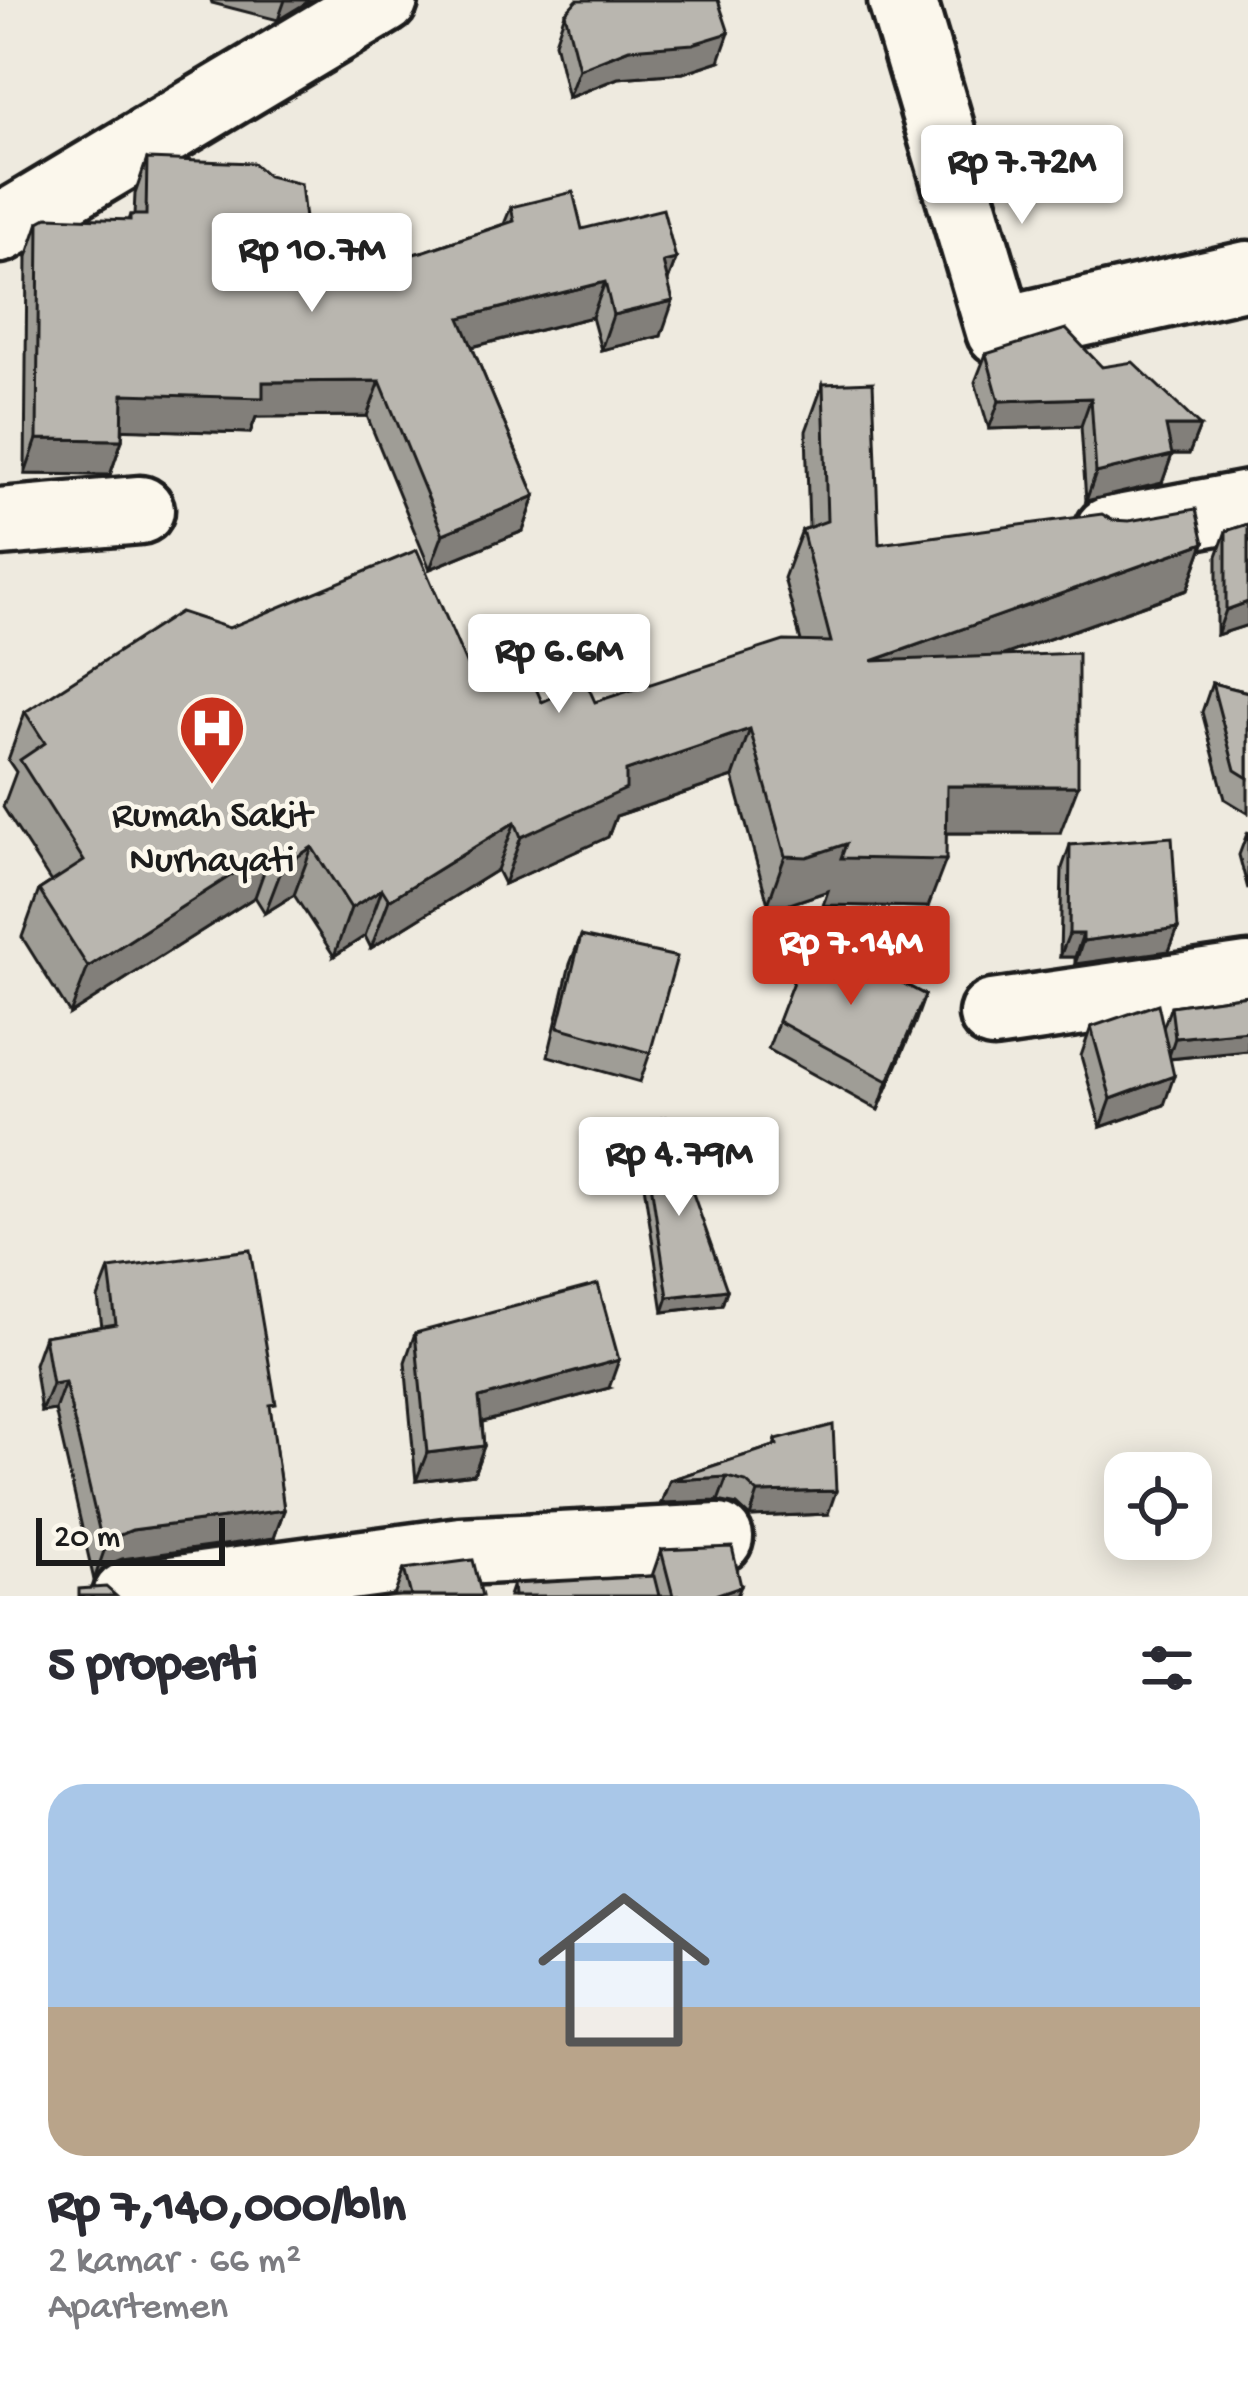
<!DOCTYPE html>
<html lang="id">
<meta charset="utf-8">
<style>
:root{--surface:#fff;--page:#f2f2f3;--text:#2b2b33;--muted:#7c7c81;--accent:#c8321e}
body{margin:0;font-family:"Gochi Hand",sans-serif;background:var(--page);color:var(--text);height:100vh;display:flex;flex-direction:column;font-size:45px;white-space:nowrap}
*{box-sizing:border-box;margin:0}
p{font-size:39px;color:var(--muted)}
.icon{flex:none;width:66px;height:66px;fill:none;stroke:currentColor;stroke-width:2;stroke-linecap:round;stroke-linejoin:round}
.map{position:relative;height:1596px;overflow:hidden}
.panel{display:flex;flex-direction:column;background:var(--surface);flex:1}
.panel>*{flex:none}
.buttons{position:absolute;left:1104px;top:1452px;display:grid;gap:24px}
.buttons a{display:grid;place-items:center;width:108px;height:108px;border-radius:24px;background:var(--surface);box-shadow:0 6px 30px #0003;font-size:60px}
.scale{position:absolute;left:36px;bottom:30px;width:189px;box-sizing:border-box;padding-left:12px;border:6px solid #1c1c1c;border-top:0;font-size:33px;line-height:42px;white-space:nowrap;color:#1c1c1c;-webkit-text-stroke:9px #fbf7ec;paint-order:stroke}
.price{position:absolute;translate:-50% -102px;padding:0 27px;border-radius:12px;background:#fff;color:#222;font-size:39px;line-height:78px;filter:drop-shadow(0 3px 6px #0008)}
.price::after{content:'';position:absolute;left:50%;top:72px;width:36px;height:27px;margin-left:-18px;background:inherit;clip-path:polygon(0 0,100% 0,50% 100%)}
.price.selected{background:var(--accent);color:#fff}
ul{padding:0;list-style:none}
li{display:grid;align-content:center;gap:24px;height:636px;padding:0 48px}
li span{display:grid;place-items:center;height:372px;border-radius:36px;color:#555}
li>.icon{margin-inline-start:auto}
span .icon{width:216px;height:216px;fill:#fffc;stroke-width:1}
li b{font-size:51px}
h2{display:flex;justify-content:space-between;align-items:center;height:144px;padding:0 48px;font-size:51px}
.map>svg:first-child{display:block}
.lines{fill:none;stroke-linecap:round;stroke-linejoin:round}
.minor-casing{stroke:#1c1c1c;stroke-width:75}
.minor{stroke:#fbf7ec;stroke-width:66}
.wall{fill:#9f9d96;stroke:#1c1c1c;stroke-width:3}
.shaded-wall{fill:#827f7a;stroke:#1c1c1c;stroke-width:3}
.building{fill:#b9b6af;stroke:#1c1c1c;stroke-width:3}
.labels{text-anchor:middle;stroke-width:9;stroke-linejoin:round;paint-order:stroke}
.poi-label{font-size:39px;fill:#1c1c1c;stroke:#fbf7ec}
</style>
<div class="map">
<svg width="1248" height="1596" viewBox="0 0 1248 1596">
<rect width="100%" height="100%" fill="#eeeadf"/>
<filter id="ink" filterUnits="userSpaceOnUse"><feTurbulence type="fractalNoise" baseFrequency=".00833" numOctaves="2"/><feDisplacementMap in="SourceGraphic" scale="24" xChannelSelector="R" yChannelSelector="G"/><feConvolveMatrix kernelMatrix="1 2 1 2 8 2 1 2 1" color-interpolation-filters="sRGB"/></filter>
<g filter="url(#ink)">
<g class="lines">
<!-- minor casing -->
<g class="minor-casing">
<g id="minor">
<path d="M 902,0 L 1000,331 L 1248,275"/>
<path d="M 0,229 L 384,0"/>
<path d="M 0,522 L 140,510"/>
<path d="M 1109,531 L 1248,505"/>
<path d="M 993,1014 L 1248,977"/>
<path d="M 127,1596 L 461,1551 L 719,1538"/>
</g>
</g>
<!-- minor -->
<use href="#minor" class="minor"/>
</g>
<!-- wall -->
<g class="wall">
<path d="M 211,0 L 311,0 L 278,20 L 212,3 Z"/>
<path d="M 565,13 L 719,61 L 683,73 L 618,78 L 568,98 L 555,42 Z"/>
<path d="M 147,159 L 312,281 L 425,251 L 504,224 L 511,207 L 676,259 L 668,280 L 661,336 L 601,350 L 592,317 L 472,347 L 535,496 L 523,531 L 430,569 L 367,416 L 256,417 L 250,433 L 123,429 L 122,440 L 110,475 L 25,474 L 27,257 L 39,222 L 128,220 L 130,215 L 134,215 L 135,194 Z"/>
<path d="M 986,354 L 1102,367 L 1200,426 L 1189,454 L 1172,454 L 1162,483 L 1086,501 L 1081,426 L 989,429 L 975,382 Z"/>
<path d="M 823,384 L 879,544 L 1112,520 L 1204,543 L 1187,590 L 1001,656 L 1060,833 L 946,833 L 928,907 L 823,905 L 828,891 L 790,904 L 768,904 L 733,777 L 616,816 L 608,837 L 504,884 L 497,870 L 371,948 L 365,936 L 334,956 L 294,895 L 265,913 L 255,897 L 70,1014 L 22,937 L 39,890 L 51,882 L 3,807 L 16,772 L 8,760 L 25,712 L 229,628 L 469,670 L 542,702 L 595,702 L 801,641 L 784,578 L 802,530 L 809,528 L 806,431 Z"/>
<path d="M 1248,524 L 1248,625 L 1217,635 L 1217,556 L 1226,531 Z"/>
<path d="M 1212,683 L 1248,692 L 1248,813 L 1225,799 L 1202,712 Z"/>
<path d="M 1248,831 L 1248,889 L 1239,855 Z"/>
<path d="M 1070,845 L 1178,928 L 1169,951 L 1075,964 L 1075,957 L 1060,957 L 1062,868 Z"/>
<path d="M 811,935 L 925,995 L 878,1110 L 768,1049 Z"/>
<path d="M 581,936 L 650,1053 L 640,1082 L 548,1056 L 570,964 Z"/>
<path d="M 1248,995 L 1248,1051 L 1170,1059 L 1164,1105 L 1101,1127 L 1081,1056 L 1091,1027 L 1163,1028 L 1171,1006 Z"/>
<path d="M 642,1123 L 727,1290 L 722,1305 L 663,1312 L 637,1138 Z"/>
<path d="M 109,1269 L 271,1416 L 284,1510 L 274,1538 L 122,1559 L 105,1566 L 94,1580 L 55,1410 L 41,1412 L 34,1364 L 44,1336 L 102,1327 L 98,1298 Z"/>
<path d="M 415,1333 L 609,1388 L 482,1422 L 484,1446 L 474,1474 L 416,1481 L 405,1362 Z"/>
<path d="M 776,1440 L 828,1514 L 750,1517 L 737,1505 L 718,1501 L 661,1503 L 670,1480 L 774,1446 Z"/>
<path d="M 661,1550 L 737,1596 L 509,1596 L 513,1584 L 652,1576 Z"/>
<path d="M 404,1569 L 482,1596 L 394,1596 Z"/>
</g>
<!-- shaded-wall -->
<g class="shaded-wall">
<path d="M 285,0 L 311,0 L 278,20 Z"/>
<path d="M 729,33 L 719,61 L 683,73 L 618,78 L 568,98 L 579,69 L 629,49 Z"/>
<path d="M 676,259 L 663,294 L 663,262 Z"/>
<path d="M 605,282 L 592,317 L 447,353 L 460,318 Z"/>
<path d="M 673,301 L 661,336 L 601,350 L 613,315 Z"/>
<path d="M 380,381 L 367,416 L 256,417 L 250,433 L 110,429 L 123,394 L 263,382 Z"/>
<path d="M 1091,398 L 1081,426 L 989,429 L 999,401 Z"/>
<path d="M 1166,426 L 1200,426 L 1189,454 L 1155,454 Z"/>
<path d="M 37,439 L 122,440 L 110,475 L 25,474 Z"/>
<path d="M 1172,455 L 1162,483 L 1086,501 L 1096,473 Z"/>
<path d="M 535,496 L 523,531 L 430,569 L 443,534 Z"/>
<path d="M 1204,543 L 1187,590 L 854,708 L 872,661 Z"/>
<path d="M 1248,602 L 1248,625 L 1217,635 L 1226,610 Z"/>
<path d="M 750,729 L 733,777 L 616,816 L 608,837 L 504,884 L 521,837 L 626,771 Z"/>
<path d="M 947,786 L 1078,786 L 1060,833 L 930,833 Z"/>
<path d="M 515,822 L 497,870 L 371,948 L 389,900 Z"/>
<path d="M 846,844 L 946,860 L 928,907 L 823,905 L 828,891 L 790,904 L 768,904 L 785,856 Z"/>
<path d="M 312,847 L 294,895 L 265,913 L 283,866 Z"/>
<path d="M 272,849 L 255,897 L 70,1014 L 88,967 Z"/>
<path d="M 382,889 L 365,936 L 334,956 L 351,908 Z"/>
<path d="M 1178,928 L 1169,951 L 1075,964 L 1083,941 Z"/>
<path d="M 1069,934 L 1083,934 L 1075,957 L 1060,957 Z"/>
<path d="M 925,995 L 915,1023 L 878,1110 L 888,1081 Z"/>
<path d="M 1248,1031 L 1248,1051 L 1168,1059 L 1175,1038 Z"/>
<path d="M 1174,1076 L 1164,1105 L 1101,1127 L 1111,1099 Z"/>
<path d="M 727,1290 L 722,1305 L 663,1312 L 668,1297 Z"/>
<path d="M 619,1360 L 609,1388 L 468,1426 L 479,1398 Z"/>
<path d="M 65,1382 L 55,1410 L 41,1412 L 52,1384 Z"/>
<path d="M 484,1446 L 474,1474 L 416,1481 L 427,1453 Z"/>
<path d="M 727,1477 L 718,1501 L 661,1503 L 670,1480 Z"/>
<path d="M 836,1491 L 828,1514 L 750,1517 L 758,1493 Z"/>
<path d="M 284,1510 L 274,1538 L 122,1559 L 105,1566 L 94,1580 L 104,1551 L 115,1537 L 132,1530 Z"/>
<path d="M 741,1586 L 737,1596 L 712,1596 Z"/>
</g>
<!-- building -->
<g class="building">
<path d="M 577,0 L 718,0 L 729,33 L 693,44 L 629,49 L 579,69 L 565,13 Z"/>
<path d="M 147,159 L 253,163 L 268,176 L 301,184 L 312,281 L 425,251 L 514,221 L 511,207 L 573,192 L 582,229 L 663,209 L 676,259 L 663,262 L 673,301 L 613,315 L 605,282 L 460,318 L 535,496 L 443,534 L 380,381 L 263,382 L 263,398 L 123,394 L 122,440 L 37,439 L 39,222 L 48,217 L 130,220 L 130,215 L 146,215 Z"/>
<path d="M 1066,329 L 1102,367 L 1133,362 L 1200,426 L 1166,426 L 1172,455 L 1096,473 L 1091,398 L 999,401 L 986,354 Z"/>
<path d="M 873,382 L 879,544 L 1102,514 L 1112,520 L 1129,521 L 1196,509 L 1204,543 L 872,661 L 1078,653 L 1078,786 L 947,786 L 946,860 L 841,858 L 846,844 L 807,857 L 785,856 L 750,729 L 626,771 L 626,789 L 521,837 L 515,822 L 389,900 L 382,889 L 351,908 L 312,847 L 283,866 L 272,849 L 88,967 L 39,890 L 84,861 L 20,760 L 45,743 L 25,712 L 180,612 L 229,628 L 417,550 L 469,670 L 519,650 L 542,702 L 586,682 L 595,702 L 784,641 L 831,642 L 802,530 L 827,521 L 823,384 Z"/>
<path d="M 1248,524 L 1248,602 L 1226,610 L 1226,531 Z"/>
<path d="M 1212,683 L 1248,692 L 1248,778 L 1235,770 Z"/>
<path d="M 1172,837 L 1178,928 L 1083,941 L 1083,934 L 1069,934 L 1070,845 Z"/>
<path d="M 811,935 L 925,995 L 888,1081 L 778,1021 Z"/>
<path d="M 581,936 L 677,957 L 650,1053 L 558,1027 Z"/>
<path d="M 1248,995 L 1248,1031 L 1175,1038 L 1171,1006 Z"/>
<path d="M 1158,1004 L 1174,1076 L 1111,1099 L 1091,1027 Z"/>
<path d="M 666,1117 L 727,1290 L 668,1297 L 642,1123 Z"/>
<path d="M 250,1250 L 276,1404 L 270,1405 L 284,1510 L 132,1530 L 115,1537 L 104,1551 L 65,1382 L 52,1384 L 44,1336 L 116,1324 L 109,1269 Z"/>
<path d="M 598,1284 L 619,1360 L 479,1398 L 484,1446 L 427,1453 L 415,1333 Z"/>
<path d="M 833,1425 L 836,1491 L 758,1493 L 746,1482 L 727,1477 L 670,1480 L 777,1445 L 776,1440 Z"/>
<path d="M 732,1547 L 741,1586 L 712,1596 L 673,1596 L 661,1550 Z"/>
<path d="M 473,1560 L 482,1596 L 411,1596 L 404,1569 Z"/>
<path d="M 654,1576 L 659,1596 L 514,1596 L 513,1584 Z"/>
<path d="M 106,1587 L 116,1596 L 79,1596 L 79,1589 Z"/>
</g>
</g>
<!-- icons -->
<defs>
<g id="hospital-pin" transform="scale(3.45)"><path d="M0 17L-7.5 6A9.5 9.5 0 1 1 7.5 6Z" fill="#c8321e" stroke="#fbf7ec"/><path d="M-5-5h3v3.5h4V-5h3V5h-3V1.5h-4V5h-3Z" fill="#fff"/></g>
</defs>
<g fill-rule="evenodd">
<use href="#hospital-pin" x="212" y="728"/>
</g>
<g class="labels">
<!-- poi labels -->
<g class="poi-label">
<text x="212" y="825">Rumah Sakit<tspan x="212" dy="45">Nurhayati</tspan></text>
</g>
</g>
</svg>
<div class="buttons">
<a><svg class="icon" aria-label="locate" viewBox="0 0 24 24"><circle cx="12" cy="12" r="6"/><path d="M12 2v4M12 18v4M2 12h4M18 12h4"/></svg></a>
</div>
<div class="scale">20 m</div>
<b class="price" style="left:1022px;top:227px">Rp 7.72M</b>
<b class="price" style="left:312px;top:315px">Rp 10.7M</b>
<b class="price" style="left:559px;top:716px">Rp 6.6M</b>
<b class="price selected" style="left:851px;top:1008px">Rp 7.14M</b>
<b class="price" style="left:679px;top:1219px">Rp 4.79M</b>
</div>
<section class="panel">
<h2>5 properti<svg class="icon" aria-label="filters" viewBox="0 0 24 24"><path d="M4 7h16M4 17h16"/><circle cx="9" cy="7" r="2"/><circle cx="15" cy="17" r="2"/></svg></h2>
<ul>
<li><span style="background:linear-gradient(#a9c7e8 60%,#b9a48a 0)"><svg class="icon" aria-label="home" viewBox="0 0 24 24"><path d="M3 11l9-7 9 7M6 9v11h12V9"/></svg></span><div><b>Rp 7,140,000/bln</b><p>2 kamar · 66 m²</p><p>Apartemen</p></div></li>
</ul>
</section>
